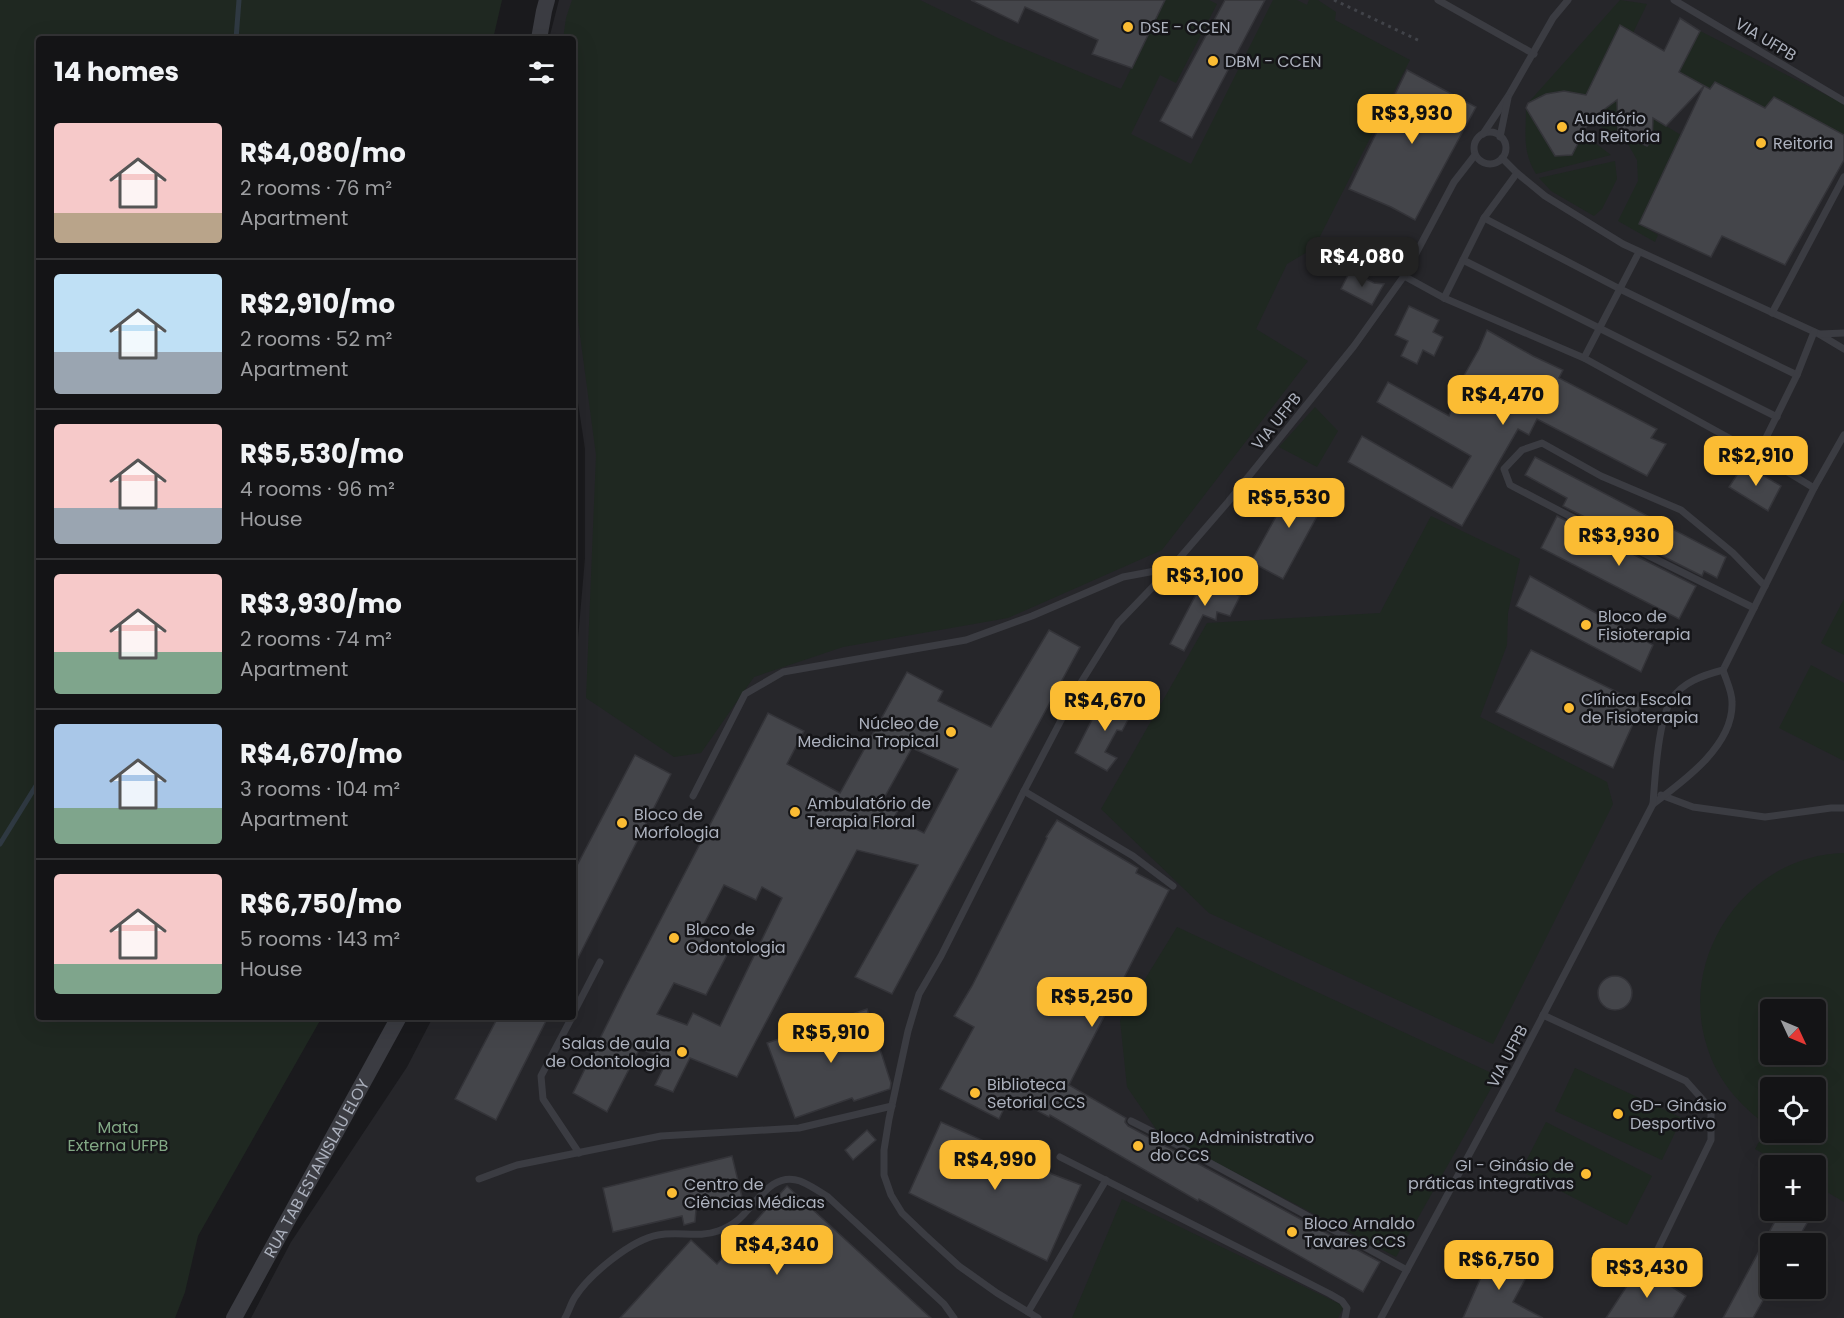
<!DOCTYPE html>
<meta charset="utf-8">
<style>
:root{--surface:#141416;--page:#1d1d1f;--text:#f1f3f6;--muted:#9d9ea1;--line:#333335;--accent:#fbbc33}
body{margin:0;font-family:Poppins,sans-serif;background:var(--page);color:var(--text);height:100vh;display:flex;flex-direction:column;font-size:22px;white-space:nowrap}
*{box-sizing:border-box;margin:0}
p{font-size:20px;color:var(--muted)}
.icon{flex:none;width:33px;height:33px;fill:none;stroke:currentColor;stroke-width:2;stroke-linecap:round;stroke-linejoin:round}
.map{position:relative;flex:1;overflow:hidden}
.panel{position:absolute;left:36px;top:36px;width:540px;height:984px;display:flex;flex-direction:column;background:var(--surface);border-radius:6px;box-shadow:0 6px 24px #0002,0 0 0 2px var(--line)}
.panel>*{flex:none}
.needle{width:39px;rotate:134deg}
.buttons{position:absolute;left:1760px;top:999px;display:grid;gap:12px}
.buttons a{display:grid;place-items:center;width:66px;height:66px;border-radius:6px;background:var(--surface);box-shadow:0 6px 24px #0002,0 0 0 2px var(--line);font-size:30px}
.price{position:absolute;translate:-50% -51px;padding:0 14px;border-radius:12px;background:var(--accent);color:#111;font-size:20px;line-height:39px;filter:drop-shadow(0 2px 3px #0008)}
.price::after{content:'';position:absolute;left:50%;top:36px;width:18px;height:14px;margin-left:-9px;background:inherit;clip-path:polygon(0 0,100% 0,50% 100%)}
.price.on{background:#222;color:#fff}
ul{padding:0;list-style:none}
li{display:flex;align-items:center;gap:18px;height:150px;padding:0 18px}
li+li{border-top:2px solid var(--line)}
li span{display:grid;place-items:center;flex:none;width:168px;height:120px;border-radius:6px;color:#555}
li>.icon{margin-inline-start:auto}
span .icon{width:72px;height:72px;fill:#fffc;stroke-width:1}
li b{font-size:26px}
h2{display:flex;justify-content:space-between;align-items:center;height:72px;padding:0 18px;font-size:26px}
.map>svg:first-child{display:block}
.built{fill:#26262a;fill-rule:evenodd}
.green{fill:#1f2821;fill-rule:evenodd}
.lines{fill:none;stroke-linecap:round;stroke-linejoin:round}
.stream{stroke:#2f3942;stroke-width:5}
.building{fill:#44454a;stroke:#343439;stroke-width:1.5;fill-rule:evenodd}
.path{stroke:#414349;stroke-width:3;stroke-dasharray:3 4.5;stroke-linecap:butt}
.service{stroke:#3b3c42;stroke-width:7}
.tertiary{stroke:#3b3c42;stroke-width:16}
.poi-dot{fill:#fbbc33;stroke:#151518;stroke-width:2}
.labels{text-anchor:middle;stroke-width:5;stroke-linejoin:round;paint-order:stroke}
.poi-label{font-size:16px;fill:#acb1bd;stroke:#151518;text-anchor:start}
.street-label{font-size:16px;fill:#acb1bd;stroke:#151518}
.park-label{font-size:16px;fill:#82a885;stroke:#151518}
</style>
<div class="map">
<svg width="1844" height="1318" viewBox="0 0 1844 1318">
<rect width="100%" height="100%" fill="#1a1a1d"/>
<!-- built -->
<path class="built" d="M 559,0 L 1844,0 L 1844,1318 L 251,1318 L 291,1242 L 407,1067 L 433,1017 L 573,1017 L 573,696 L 585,558 L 585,449 L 573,370 L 573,39 L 549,39 ZM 1770,1010 L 1815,1010 L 1815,1054 L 1770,1054 ZM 1770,1088 L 1815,1088 L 1815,1132 L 1770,1132 ZM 1770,1166 L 1815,1166 L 1815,1210 L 1770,1210 ZM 1770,1244 L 1815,1244 L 1815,1288 L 1770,1288 Z"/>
<!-- green -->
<g class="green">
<path d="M 0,0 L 502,0 L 493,39 L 39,39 L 39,1017 L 322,1017 L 198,1236 L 185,1292 L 175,1318 L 0,1318 Z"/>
<path d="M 572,0 L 920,0 L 1000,39 L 1121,89 L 1165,0 L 1209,0 L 1217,4 L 1176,83 L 1160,75 L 1131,134 L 1191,164 L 1273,0 L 1297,0 L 1307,5 L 1309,0 L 1318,0 L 1336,12 L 1335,20 L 1410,60 L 1314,248 L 1287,264 L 1256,329 L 1308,361 L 1162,550 L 1008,618 L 843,647 L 754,677 L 701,753 L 674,757 L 586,698 L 596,455 L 573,283 L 573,39 L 563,39 L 566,18 Z"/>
<path d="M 1620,0 L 1647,4 L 1633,33 L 1586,95 C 1560,90 1553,91 1528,103 Z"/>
<path d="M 1700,31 L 1844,104 L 1844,135 L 1774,97 L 1765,108 L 1716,83 L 1710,89 L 1679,72 Z"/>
<path d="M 1616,97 L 1643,109 L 1618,132 L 1647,146 L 1652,140 L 1653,131 L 1645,124 L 1651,117 L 1681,135 L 1639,224 L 1658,235 L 1655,242 L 1618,221 L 1638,181 L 1637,160 L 1628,144 L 1590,120 L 1609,106 Z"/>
<path d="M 1526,108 L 1555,156 L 1572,155 L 1583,134 L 1611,155 L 1536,174 C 1522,150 1526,135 1526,108 Z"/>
<path d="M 1615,161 L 1617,179 L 1602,209 L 1594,216 L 1551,191 L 1539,178 Z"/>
<path d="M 1315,407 L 1338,431 L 1317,467 L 1279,447 Z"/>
<path d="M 1431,516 L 1520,559 L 1508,613 L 1507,645 L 1480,717 L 1607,782 L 1613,804 L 1493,1044 L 1209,913 L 1101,809 L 1207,623 L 1380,613 Z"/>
<path d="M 1844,599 L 1844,655 L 1821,643 Z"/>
<path d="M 1811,665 L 1844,683 L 1844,761 L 1779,728 Z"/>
<path d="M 1844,853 L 1844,1202 L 1815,1185 L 1815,1166 L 1783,1165 L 1755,1149 L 1768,1126 C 1739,1105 1716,1079 1706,1043 C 1679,953 1749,855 1844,853 ZM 1770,1010 L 1815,1010 L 1815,1054 L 1770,1054 ZM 1770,1088 L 1815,1088 L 1815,1132 L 1770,1132 Z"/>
<path d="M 1177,927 L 1498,1076 L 1396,1257 L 1158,1132 L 1127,1087 L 1120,1020 Z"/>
<path d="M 1575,1068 L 1682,1118 L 1662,1160 L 1555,1111 Z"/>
<path d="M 1546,1122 L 1652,1176 L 1627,1225 L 1521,1171 Z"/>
<path d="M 1122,1199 L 1344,1306 L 1338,1318 L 1072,1318 Z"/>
</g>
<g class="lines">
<!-- stream -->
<g class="stream">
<path d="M 236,39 L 239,0"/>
<path d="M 0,844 L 39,781"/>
</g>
</g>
<!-- building -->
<g class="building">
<path d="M 971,0 L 1165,0 L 1132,68 L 1092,54 L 1098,40 L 1025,7 L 1018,23 Z"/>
<path d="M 1225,0 L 1265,0 L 1192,138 L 1160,121 Z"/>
<path d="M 1680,18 L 1700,31 L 1679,72 L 1710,89 L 1715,82 L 1765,108 L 1774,97 L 1844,135 L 1844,160 L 1785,265 L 1722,236 L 1711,257 L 1639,224 L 1704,86 L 1666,126 L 1653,118 L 1652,140 L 1647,146 L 1618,132 L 1617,100 L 1590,120 L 1572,155 L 1555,156 L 1526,108 L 1528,103 L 1546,94 L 1564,91 L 1586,95 L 1620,25 L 1664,51 Z"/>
<path d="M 1407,70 L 1476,107 L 1415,220 L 1391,207 L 1349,189 Z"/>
<path d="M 1350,271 L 1374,283 L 1384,284 L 1372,305 L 1341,289 Z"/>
<path d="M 1409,306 L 1439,320 L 1433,332 L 1443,337 L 1434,356 L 1423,350 L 1417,364 L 1401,356 L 1408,341 L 1395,335 Z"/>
<path d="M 1487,330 L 1533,356 L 1563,370 L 1559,378 L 1657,429 L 1651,438 L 1666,444 L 1647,476 L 1537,419 L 1529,435 L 1518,429 L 1462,526 L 1348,462 L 1362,436 L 1452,488 L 1471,456 L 1377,402 L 1388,382 L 1449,416 L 1462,379 L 1479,349 Z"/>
<path d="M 1535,457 L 1726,557 L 1717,578 L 1704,571 L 1702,576 L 1563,506 L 1567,498 L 1525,475 Z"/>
<path d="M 1744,464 L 1781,486 L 1768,511 L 1729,487 Z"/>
<path d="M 1296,480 L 1328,496 L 1283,579 L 1251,562 Z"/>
<path d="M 1557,516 L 1696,586 L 1679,619 L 1541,548 Z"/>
<path d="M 1211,566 L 1223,571 L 1217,586 L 1240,596 L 1230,616 L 1217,612 L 1216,620 L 1203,615 L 1184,651 L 1170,644 Z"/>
<path d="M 1530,576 L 1653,645 L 1641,672 L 1516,606 Z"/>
<path d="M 1049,630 L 1080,647 L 892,994 L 855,977 L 918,865 L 857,850 L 737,1077 L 690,1058 L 673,1092 L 655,1085 L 667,1061 L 640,1048 L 607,1112 L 573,1093 L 623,992 L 768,713 L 804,731 L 787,764 L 840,793 L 907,672 L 943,691 L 938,701 L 991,727 ZM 912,748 L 958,769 L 924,833 L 894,818 L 899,808 L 883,800 ZM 724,885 L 756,900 L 762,887 L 782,898 L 720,1026 L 693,1013 L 687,1025 L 657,1014 L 674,983 L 706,995 L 728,953 L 698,936 Z"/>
<path d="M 1531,650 L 1642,704 L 1613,768 L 1496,712 Z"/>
<path d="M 1119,695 L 1137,703 L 1122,731 L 1117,730 L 1105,752 L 1117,758 L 1107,771 L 1075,753 L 1100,704 L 1110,709 Z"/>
<path d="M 635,755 L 671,774 L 573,968 L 573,873 Z"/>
<path d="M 1057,820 L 1138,868 L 1136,873 L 1169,890 L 1069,1085 L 1126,1118 L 1125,1122 L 1128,1126 L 1380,1262 L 1363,1292 L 1199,1199 L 1198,1201 L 1050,1115 L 1049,1117 L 1010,1096 L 999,1119 L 940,1089 L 974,1027 L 954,1016 L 972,986 L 1047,838 L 1046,837 Z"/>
<circle cx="1615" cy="993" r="17"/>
<path d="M 867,1009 L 891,1083 L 890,1089 L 854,1101 L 852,1098 L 795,1118 L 767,1043 Z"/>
<path d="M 498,1017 L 548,1017 L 496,1120 L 455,1099 Z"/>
<path d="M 941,1122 L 1034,1163 L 1052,1174 L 1081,1185 L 1047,1261 L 909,1193 Z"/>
<path d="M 867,1130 L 876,1140 L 853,1160 L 845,1150 Z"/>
<path d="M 732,1156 L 742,1197 L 696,1210 L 695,1222 L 684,1225 L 682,1216 L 613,1232 L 603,1188 Z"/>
<path d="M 787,1186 L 931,1318 L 620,1318 L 691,1240 L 717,1264 Z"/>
<path d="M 1781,1210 L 1800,1210 L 1811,1216 L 1795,1244 L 1770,1244 L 1770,1288 L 1753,1318 L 1723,1318 Z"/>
<path d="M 1492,1252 L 1502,1254 L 1530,1270 L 1513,1302 L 1543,1318 L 1463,1318 Z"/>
<path d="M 1640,1266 L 1686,1296 L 1673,1318 L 1606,1318 Z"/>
</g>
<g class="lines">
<!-- path -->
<path class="path" d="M 1334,0 L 1420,41"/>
<!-- service -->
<g class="service">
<path d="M 1438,0 L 1534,54"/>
<path d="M 1674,0 L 1844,101"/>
<circle cx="1490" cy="148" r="16"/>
<path d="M 1483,134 L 1509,95 L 1553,18 L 1568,0"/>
<path d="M 1500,137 L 1508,98"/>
<path d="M 1502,158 L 1517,173 L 1545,196 L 1623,244 L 1819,334 L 1844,349"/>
<path d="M 1484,218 L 1620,289 L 1797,375"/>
<path d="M 1463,260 L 1777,417"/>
<path d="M 1404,276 L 1444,298 L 1584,358 L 1758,454 L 1814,488"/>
<path d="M 1444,298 L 1484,218 L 1517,173"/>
<path d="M 1772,313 L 1844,177"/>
<path d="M 1820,334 L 1844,333"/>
<path d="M 1584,358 L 1639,252"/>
<path d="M 1758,454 L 1797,375 L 1814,332"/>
<path d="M 1754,608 L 1579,521 L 1510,485 L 1504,469 L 1522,450 L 1542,443 L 1601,476 L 1681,510 L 1733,553 L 1765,586"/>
<path d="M 1024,791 L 941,956 L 919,994 L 908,1031 L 889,1119 L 884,1150 L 884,1175 L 891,1195 L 902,1213 L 925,1235 L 959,1266 L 997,1293 L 1038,1318"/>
<path d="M 1661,795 L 1693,807 L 1765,817 L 1831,808 L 1844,808"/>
<path d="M 693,796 L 745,694 L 783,672 L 966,640 L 1032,616 L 1123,577 L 1171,568"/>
<path d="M 1653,804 C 1684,781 1734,745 1732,702 C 1732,691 1726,680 1723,670 L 1814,488 L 1844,435"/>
<path d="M 1173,886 L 1133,856 L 1024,791 L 1080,684 L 1118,623 L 1171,568 L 1228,502 L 1354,346 L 1404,276 L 1454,182 L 1475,155"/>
<path d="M 573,1014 L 600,962"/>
<path d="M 1543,1015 L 1686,1081 L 1711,1109 L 1711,1140 L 1656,1253"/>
<path d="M 572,1017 L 541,1076 L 543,1099 L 579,1153"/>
<path d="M 1131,1121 L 1155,1133 L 1407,1270"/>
<path d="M 1060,1157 L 1330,1294 L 1342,1301 L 1347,1308 L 1345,1318"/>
<path d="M 479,1179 L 517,1165 L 661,1136 L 799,1128 L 892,1106"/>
<path d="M 1028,1312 L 1106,1180"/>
<path d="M 565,1318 C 569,1311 571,1303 575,1297 C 590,1274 631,1240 658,1235 C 678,1231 699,1238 718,1231 C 724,1229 733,1224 738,1220 C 756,1205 771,1171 800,1181 C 810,1185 819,1191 828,1197 L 944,1304 L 954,1318"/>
<path d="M 1381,1318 L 1512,1075 L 1653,804 C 1655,777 1658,722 1671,700 C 1682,682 1704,675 1723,670"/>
</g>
<!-- tertiary -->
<g class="tertiary">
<path d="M 539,39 L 544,11 L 547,0"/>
<path id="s1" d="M 234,1318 L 399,1017"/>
</g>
</g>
<!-- markers -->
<g class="poi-dot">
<circle cx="1128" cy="27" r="6"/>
<circle cx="1213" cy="61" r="6"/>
<circle cx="1562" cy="127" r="6"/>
<circle cx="1761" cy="143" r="6"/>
<circle cx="1586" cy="625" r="6"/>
<circle cx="1569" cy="708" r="6"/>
<circle cx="951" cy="732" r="6"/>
<circle cx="795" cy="812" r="6"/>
<circle cx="622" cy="823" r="6"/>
<circle cx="674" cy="938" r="6"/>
<circle cx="682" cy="1052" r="6"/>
<circle cx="975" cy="1093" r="6"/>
<circle cx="1618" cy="1114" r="6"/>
<circle cx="1138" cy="1146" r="6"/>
<circle cx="1586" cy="1174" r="6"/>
<circle cx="672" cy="1193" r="6"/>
<circle cx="1292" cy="1232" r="6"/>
</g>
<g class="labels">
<!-- poi labels -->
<g class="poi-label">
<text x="1140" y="33">DSE - CCEN</text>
<text x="1225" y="67">DBM - CCEN</text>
<text x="1574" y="124">Auditório<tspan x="1574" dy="18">da Reitoria</tspan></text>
<text x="1773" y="149">Reitoria</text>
<text x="1598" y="622">Bloco de<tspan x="1598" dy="18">Fisioterapia</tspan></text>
<text x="1581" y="705">Clínica Escola<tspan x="1581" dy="18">de Fisioterapia</tspan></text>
<text x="939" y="729" text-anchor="end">Núcleo de<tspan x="939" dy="18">Medicina Tropical</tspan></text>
<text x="807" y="809">Ambulatório de<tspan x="807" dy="18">Terapia Floral</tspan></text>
<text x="634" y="820">Bloco de<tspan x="634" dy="18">Morfologia</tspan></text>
<text x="686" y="935">Bloco de<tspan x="686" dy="18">Odontologia</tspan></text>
<text x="670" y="1049" text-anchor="end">Salas de aula<tspan x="670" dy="18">de Odontologia</tspan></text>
<text x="987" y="1090">Biblioteca<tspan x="987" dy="18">Setorial CCS</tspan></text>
<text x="1630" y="1111">GD- Ginásio<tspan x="1630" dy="18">Desportivo</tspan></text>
<text x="1150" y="1143">Bloco Administrativo<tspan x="1150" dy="18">do CCS</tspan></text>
<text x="1574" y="1171" text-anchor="end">GI - Ginásio de<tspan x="1574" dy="18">práticas integrativas</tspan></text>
<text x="684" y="1190">Centro de<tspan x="684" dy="18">Ciências Médicas</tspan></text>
<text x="1304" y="1229">Bloco Arnaldo<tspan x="1304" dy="18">Tavares CCS</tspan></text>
</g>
<!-- street labels -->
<g class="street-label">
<text transform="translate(1766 39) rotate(31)" y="6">VIA UFPB</text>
<text transform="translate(1276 421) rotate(-51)" y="6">VIA UFPB</text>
<text transform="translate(1507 1056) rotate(-62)" y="6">VIA UFPB</text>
<text dy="6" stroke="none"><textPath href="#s1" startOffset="171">RUA TAB ESTANISLAU ELOY</textPath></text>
</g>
<!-- park labels -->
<g class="park-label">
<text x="118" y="1133">Mata<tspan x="118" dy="18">Externa UFPB</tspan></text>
</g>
</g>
</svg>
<div class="buttons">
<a><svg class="needle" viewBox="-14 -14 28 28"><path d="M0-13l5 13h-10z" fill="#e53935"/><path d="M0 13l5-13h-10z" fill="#9d9ea1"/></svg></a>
<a><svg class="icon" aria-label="locate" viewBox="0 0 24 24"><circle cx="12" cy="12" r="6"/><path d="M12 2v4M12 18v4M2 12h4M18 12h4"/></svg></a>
<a>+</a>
<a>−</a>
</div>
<b class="price" style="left:1412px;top:145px">R$3,930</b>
<b class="price on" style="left:1362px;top:288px">R$4,080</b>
<b class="price" style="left:1503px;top:426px">R$4,470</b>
<b class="price" style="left:1756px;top:487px">R$2,910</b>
<b class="price" style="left:1289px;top:529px">R$5,530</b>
<b class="price" style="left:1619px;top:567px">R$3,930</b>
<b class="price" style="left:1205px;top:607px">R$3,100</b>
<b class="price" style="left:1105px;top:732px">R$4,670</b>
<b class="price" style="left:1092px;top:1028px">R$5,250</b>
<b class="price" style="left:831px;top:1064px">R$5,910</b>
<b class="price" style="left:995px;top:1191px">R$4,990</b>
<b class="price" style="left:777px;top:1276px">R$4,340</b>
<b class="price" style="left:1499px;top:1291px">R$6,750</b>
<b class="price" style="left:1647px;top:1299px">R$3,430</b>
<section class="panel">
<h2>14 homes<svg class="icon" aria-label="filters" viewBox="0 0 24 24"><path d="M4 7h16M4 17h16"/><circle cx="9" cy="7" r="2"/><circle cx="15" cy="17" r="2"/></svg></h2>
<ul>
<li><span style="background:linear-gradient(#f6c9c9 75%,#b9a48a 0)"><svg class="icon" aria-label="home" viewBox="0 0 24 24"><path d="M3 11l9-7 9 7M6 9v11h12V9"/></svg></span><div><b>R$4,080/mo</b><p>2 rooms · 76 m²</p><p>Apartment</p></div></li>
<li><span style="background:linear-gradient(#bfe0f5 65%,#9aa5b1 0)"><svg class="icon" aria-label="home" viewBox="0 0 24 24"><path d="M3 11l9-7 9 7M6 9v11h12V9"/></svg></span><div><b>R$2,910/mo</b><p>2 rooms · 52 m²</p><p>Apartment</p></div></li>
<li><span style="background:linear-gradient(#f6c9c9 70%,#9aa5b1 0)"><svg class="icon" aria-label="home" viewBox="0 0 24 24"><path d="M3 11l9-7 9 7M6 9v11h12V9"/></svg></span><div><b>R$5,530/mo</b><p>4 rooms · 96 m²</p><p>House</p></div></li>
<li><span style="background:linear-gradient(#f6c9c9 65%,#7fa58c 0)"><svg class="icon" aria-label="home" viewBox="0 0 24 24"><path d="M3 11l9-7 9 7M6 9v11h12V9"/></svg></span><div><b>R$3,930/mo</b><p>2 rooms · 74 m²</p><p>Apartment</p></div></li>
<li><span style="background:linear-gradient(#a9c7e8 70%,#7fa58c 0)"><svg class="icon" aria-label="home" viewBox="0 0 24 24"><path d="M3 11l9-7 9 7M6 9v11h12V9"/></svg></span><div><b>R$4,670/mo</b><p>3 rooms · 104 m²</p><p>Apartment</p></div></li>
<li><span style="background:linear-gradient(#f6c9c9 75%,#7fa58c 0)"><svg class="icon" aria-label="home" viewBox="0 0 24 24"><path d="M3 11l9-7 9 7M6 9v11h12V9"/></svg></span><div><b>R$6,750/mo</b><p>5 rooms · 143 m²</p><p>House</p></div></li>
</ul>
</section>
</div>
